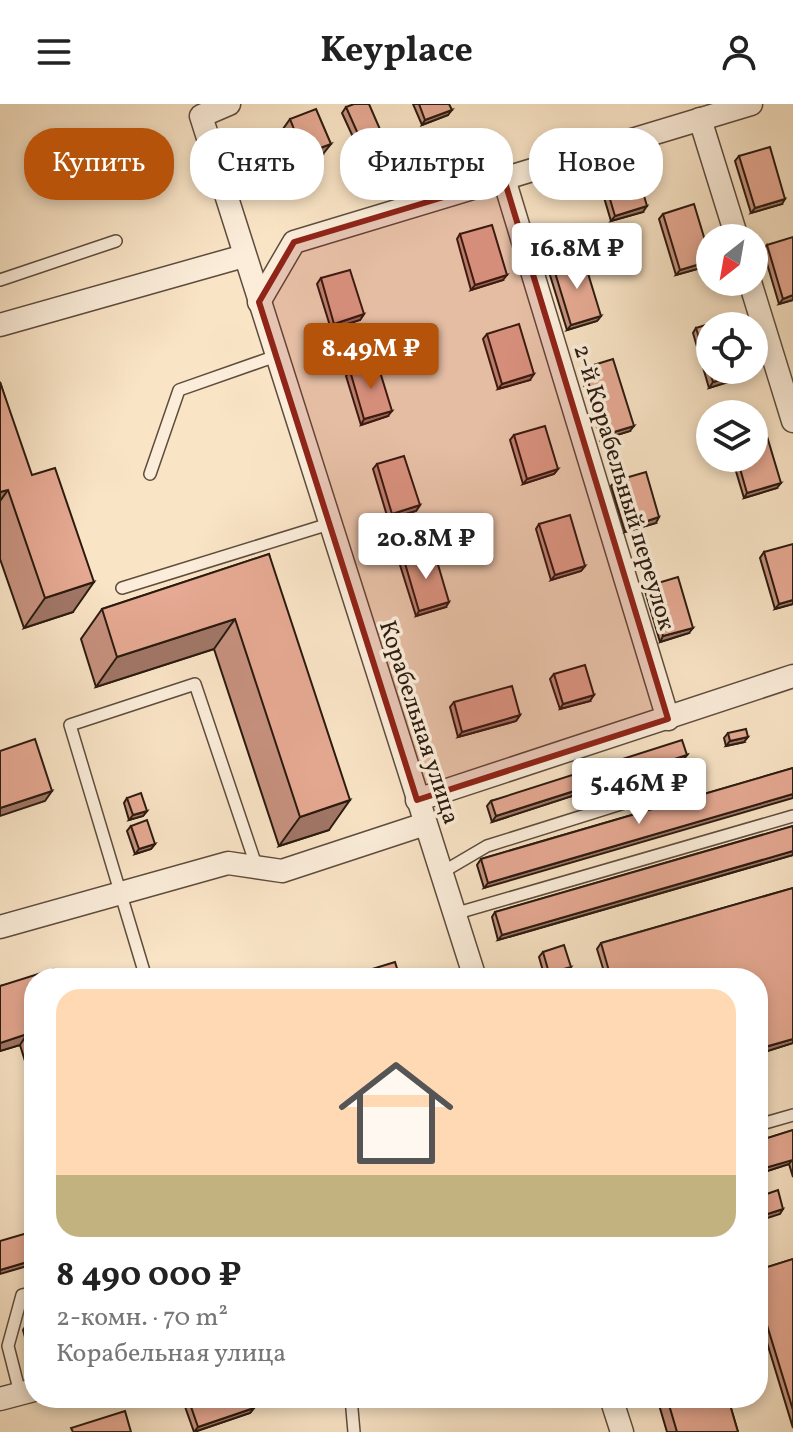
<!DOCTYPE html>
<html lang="ru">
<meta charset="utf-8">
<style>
:root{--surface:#fff;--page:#f6f6f6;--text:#222;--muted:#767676;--line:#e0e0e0;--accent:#b45309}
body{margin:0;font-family:Vollkorn,serif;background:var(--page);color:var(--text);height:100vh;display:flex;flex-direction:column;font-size:30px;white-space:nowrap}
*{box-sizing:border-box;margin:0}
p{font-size:26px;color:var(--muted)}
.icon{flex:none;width:44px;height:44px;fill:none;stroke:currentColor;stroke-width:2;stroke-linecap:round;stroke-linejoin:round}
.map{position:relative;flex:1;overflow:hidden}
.details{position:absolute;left:24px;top:864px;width:744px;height:440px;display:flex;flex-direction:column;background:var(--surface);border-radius:32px;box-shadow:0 4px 12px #0003}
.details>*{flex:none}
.banner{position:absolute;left:24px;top:24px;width:746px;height:72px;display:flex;gap:16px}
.needle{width:52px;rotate:211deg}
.buttons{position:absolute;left:696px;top:120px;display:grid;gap:16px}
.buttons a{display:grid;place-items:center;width:72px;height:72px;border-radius:50%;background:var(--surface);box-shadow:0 4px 12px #0003;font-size:40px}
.price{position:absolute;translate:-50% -68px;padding:0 18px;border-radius:8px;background:#fff;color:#222;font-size:26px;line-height:52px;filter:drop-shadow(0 2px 4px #0008)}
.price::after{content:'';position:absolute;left:50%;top:48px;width:24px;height:18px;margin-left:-12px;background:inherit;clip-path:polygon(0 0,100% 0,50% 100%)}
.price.selected{background:var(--accent);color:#fff}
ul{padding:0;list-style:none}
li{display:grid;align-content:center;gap:16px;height:424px;padding:0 32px}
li+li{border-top:2px solid var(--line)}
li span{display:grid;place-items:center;height:248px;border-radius:24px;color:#555}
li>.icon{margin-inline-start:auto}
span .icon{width:144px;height:144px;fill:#fffc;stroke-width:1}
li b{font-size:34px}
.tag{padding:0 28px;border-radius:32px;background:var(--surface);box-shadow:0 4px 12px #0003;font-size:28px;line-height:72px}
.tag.selected{background:var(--accent);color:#fff}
header{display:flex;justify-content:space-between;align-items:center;height:104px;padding:0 32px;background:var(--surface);font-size:36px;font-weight:700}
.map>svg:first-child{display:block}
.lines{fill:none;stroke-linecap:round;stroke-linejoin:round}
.service-casing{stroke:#5e4c3d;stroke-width:14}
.minor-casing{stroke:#5e4c3d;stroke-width:25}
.service{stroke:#fbedda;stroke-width:11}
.minor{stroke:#fbedda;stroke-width:22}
.wall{fill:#c6917e;stroke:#2a1a0f;stroke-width:2}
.shaded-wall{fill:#a17667;stroke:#2a1a0f;stroke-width:2}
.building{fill:#e6a993;stroke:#2a1a0f;stroke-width:2}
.marked{fill:#8f2418;fill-opacity:0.2;stroke:#8f2418;stroke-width:6;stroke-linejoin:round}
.labels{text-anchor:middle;stroke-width:7;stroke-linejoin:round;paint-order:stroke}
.street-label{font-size:24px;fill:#2a1a0f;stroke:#fbedda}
</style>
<header><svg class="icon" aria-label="menu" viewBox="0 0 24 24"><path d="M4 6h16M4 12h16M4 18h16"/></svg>Keyplace<svg class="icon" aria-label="person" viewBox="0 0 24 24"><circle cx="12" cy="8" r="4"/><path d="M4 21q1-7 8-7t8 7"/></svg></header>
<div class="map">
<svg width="793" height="1328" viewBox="0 0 793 1328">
<rect width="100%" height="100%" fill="#f9e4c6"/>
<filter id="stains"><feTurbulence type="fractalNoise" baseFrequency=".0025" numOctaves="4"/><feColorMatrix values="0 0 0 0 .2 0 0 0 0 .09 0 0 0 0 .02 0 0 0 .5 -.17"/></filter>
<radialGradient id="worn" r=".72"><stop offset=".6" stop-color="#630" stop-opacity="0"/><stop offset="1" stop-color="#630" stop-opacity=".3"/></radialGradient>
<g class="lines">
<!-- service casing -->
<g class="service-casing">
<g id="service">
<path d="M 0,176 L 116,137"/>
<path d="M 150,370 L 179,286 L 276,252"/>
<path d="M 122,484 L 329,420"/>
<path d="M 441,769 L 487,742 L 691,678"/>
<path d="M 454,810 L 793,712"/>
<path d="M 146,874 L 70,621 L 195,580 L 257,764"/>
<path d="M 758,1021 L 793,1011"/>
<path d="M 20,1289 L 8,1242 L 22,1191 L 34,1188"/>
<path d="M 351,1294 L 354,1328"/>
</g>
</g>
<!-- minor casing -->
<g class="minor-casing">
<g id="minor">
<path d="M 229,0 L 201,12 L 475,874"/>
<path d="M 700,15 L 737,134"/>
<path d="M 504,75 L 668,615"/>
<path d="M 750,178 L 793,317"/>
<path d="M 259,198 L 294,138 L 751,0"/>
<path d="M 0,221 L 244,152"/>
<path d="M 417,696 L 793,572"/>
<path d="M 0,823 L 228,759 L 282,767 L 425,720"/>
<path d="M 611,1294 L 622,1328"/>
<path d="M 0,1295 L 34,1286"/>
</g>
</g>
<!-- service -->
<use href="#service" class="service"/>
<!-- minor -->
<use href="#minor" class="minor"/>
</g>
<!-- wall -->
<g class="wall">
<path d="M 413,0 L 449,0 L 448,11 L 422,21 Z"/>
<path d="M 346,3 L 378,36 L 358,44 L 342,9 Z"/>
<path d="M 290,15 L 323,50 L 297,60 L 283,25 Z"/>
<path d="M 739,52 L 782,100 L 751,109 L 735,57 Z"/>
<path d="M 601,65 L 643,108 L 611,117 L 597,70 Z"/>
<path d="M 663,110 L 710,153 L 710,159 L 708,162 L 676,171 L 659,115 Z"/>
<path d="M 460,130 L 503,176 L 471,186 L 457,135 Z"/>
<path d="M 767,141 L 793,196 L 779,200 L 763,146 Z"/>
<path d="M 553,162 L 601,212 L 597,217 L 567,226 L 549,168 Z"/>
<path d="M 321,174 L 364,210 L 360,216 L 331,225 L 317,180 Z"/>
<path d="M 696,224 L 741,274 L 709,284 L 693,229 Z"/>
<path d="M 487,230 L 530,276 L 498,285 L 483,235 Z"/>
<path d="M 584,264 L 630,327 L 601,336 L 580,269 Z"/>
<path d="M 350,267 L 388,312 L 361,321 L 346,272 Z"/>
<path d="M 0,278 L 73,508 L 24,524 L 0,455 Z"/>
<path d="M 514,331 L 558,365 L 554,370 L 523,380 L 510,336 Z"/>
<path d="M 732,354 L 754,354 L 777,384 L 744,394 Z"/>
<path d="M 377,360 L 420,401 L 416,407 L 388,415 L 373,365 Z"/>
<path d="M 615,377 L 656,419 L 625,428 L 611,382 Z"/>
<path d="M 539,420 L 585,462 L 581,467 L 551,476 L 536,425 Z"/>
<path d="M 764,448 L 793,500 L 775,505 L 760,454 Z"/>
<path d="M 269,450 L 329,726 L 279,742 L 214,545 L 96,583 L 81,535 L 102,505 Z"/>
<path d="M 404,456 L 446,503 L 416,512 L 400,461 Z"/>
<path d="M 648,482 L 689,529 L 660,538 L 645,487 Z"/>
<path d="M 554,570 L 590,597 L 560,605 L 550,575 Z"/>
<path d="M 454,598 L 520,611 L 516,617 L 458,633 L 450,603 Z"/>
<path d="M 728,629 L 744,638 L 726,642 L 724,634 Z"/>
<path d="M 687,651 L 683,656 L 492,718 L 487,702 L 491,697 Z"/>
<path d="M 793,664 L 484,784 L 477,761 L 481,755 Z"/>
<path d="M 127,694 L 147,707 L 143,712 L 129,716 L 124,699 Z"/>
<path d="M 131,722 L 155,740 L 151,745 L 135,750 L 127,727 Z"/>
<path d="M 793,722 L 793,751 L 498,836 L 492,813 L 495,808 Z"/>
<path d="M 793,784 L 793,939 L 758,950 L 758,874 L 606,874 L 597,845 L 601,839 Z"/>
<path d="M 543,848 L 567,868 L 545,874 L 539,853 Z"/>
<path d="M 34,874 L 34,971 L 30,973 L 20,941 L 0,947 L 0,882 Z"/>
<path d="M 793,1026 L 793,1073 L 789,1060 L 758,1070 L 758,1037 Z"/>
<path d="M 793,1155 L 793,1324 L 758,1209 L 758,1166 Z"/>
<path d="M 34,1215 L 34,1263 L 33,1263 L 23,1226 L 30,1216 Z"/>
<path d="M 185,1294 L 250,1294 L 254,1304 L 250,1309 L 194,1328 L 183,1297 Z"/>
<path d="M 657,1294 L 728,1294 L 738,1328 L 667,1328 Z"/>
</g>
<!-- shaded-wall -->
<g class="shaded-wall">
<path d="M 452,6 L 448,11 L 422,21 L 425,16 Z"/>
<path d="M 382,30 L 378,36 L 358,44 L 362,39 Z"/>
<path d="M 331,40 L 323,50 L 297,60 L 304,50 Z"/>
<path d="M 785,95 L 782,100 L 751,109 L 755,104 Z"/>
<path d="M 647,102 L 643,108 L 611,117 L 615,112 Z"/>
<path d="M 710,157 L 708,162 L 676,171 L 680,166 Z"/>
<path d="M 507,171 L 503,176 L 471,186 L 475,181 Z"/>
<path d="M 793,191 L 793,196 L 779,200 L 783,195 Z"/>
<path d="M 364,210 L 360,216 L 331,225 L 334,220 Z"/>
<path d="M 601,212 L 597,217 L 567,226 L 571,221 Z"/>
<path d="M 745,269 L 741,274 L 709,284 L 713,278 Z"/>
<path d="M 534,270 L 530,276 L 498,285 L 502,280 Z"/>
<path d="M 392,307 L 388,312 L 361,321 L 364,315 Z"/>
<path d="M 634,322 L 630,327 L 601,336 L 604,331 Z"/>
<path d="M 558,365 L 554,370 L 523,380 L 527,375 Z"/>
<path d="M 781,379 L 777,384 L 744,394 L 747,389 Z"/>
<path d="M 8,386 L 0,397 L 0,388 Z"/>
<path d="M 420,401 L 416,407 L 388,415 L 392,410 Z"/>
<path d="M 659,413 L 656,419 L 625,428 L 629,423 Z"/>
<path d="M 585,462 L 581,467 L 551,476 L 555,471 Z"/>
<path d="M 94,478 L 73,508 L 24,524 L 45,494 Z"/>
<path d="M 793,496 L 793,500 L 775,505 L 779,500 Z"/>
<path d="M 449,498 L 446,503 L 416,512 L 419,507 Z"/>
<path d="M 235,515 L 214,545 L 96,583 L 117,553 Z"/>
<path d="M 693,524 L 689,529 L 660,538 L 663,532 Z"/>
<path d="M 594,591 L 590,597 L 560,605 L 563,600 Z"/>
<path d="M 520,611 L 516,617 L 458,633 L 462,628 Z"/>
<path d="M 748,633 L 744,638 L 726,642 L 730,637 Z"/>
<path d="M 687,651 L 683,656 L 492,718 L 496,712 Z"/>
<path d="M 52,687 L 45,697 L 0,712 L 0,704 Z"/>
<path d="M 793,690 L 793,694 L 484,784 L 488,779 Z"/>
<path d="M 350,696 L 329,726 L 279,742 L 300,713 Z"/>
<path d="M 147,707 L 143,712 L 129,716 L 133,711 Z"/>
<path d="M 155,740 L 151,745 L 135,750 L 139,745 Z"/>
<path d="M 793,747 L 793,751 L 498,836 L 502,831 Z"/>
<path d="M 571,863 L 567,868 L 546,874 L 549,869 Z"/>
<path d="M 27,930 L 20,941 L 0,947 L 0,939 Z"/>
<path d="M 793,935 L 793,939 L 758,950 L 758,945 Z"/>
<path d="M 793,1055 L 789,1060 L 758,1070 L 758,1066 Z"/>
<path d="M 783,1105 L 780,1110 L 758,1117 L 758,1113 Z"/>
<path d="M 34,1156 L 34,1160 L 0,1170 L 0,1166 Z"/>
<path d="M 254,1304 L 250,1309 L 194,1328 L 198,1323 Z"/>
</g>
<!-- building -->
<g class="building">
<path d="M 354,0 L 369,0 L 382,30 L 362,39 L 346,3 Z"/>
<path d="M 419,0 L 449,0 L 452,6 L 425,16 Z"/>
<path d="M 316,5 L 331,40 L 304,50 L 290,15 Z"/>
<path d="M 770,43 L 785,95 L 755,104 L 739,52 Z"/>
<path d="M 633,55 L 647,102 L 615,112 L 601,65 Z"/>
<path d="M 694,100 L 710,153 L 710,157 L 680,166 L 663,110 Z"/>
<path d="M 492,121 L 507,171 L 475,181 L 460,130 Z"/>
<path d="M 793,133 L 793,191 L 783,195 L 767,141 Z"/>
<path d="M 583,153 L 601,212 L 571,221 L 553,162 Z"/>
<path d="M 350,166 L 364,210 L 334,220 L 321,174 Z"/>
<path d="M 729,214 L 731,222 L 710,222 L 710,266 L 744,266 L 745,269 L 713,278 L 696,224 Z"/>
<path d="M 519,220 L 534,270 L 502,280 L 487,230 Z"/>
<path d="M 613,255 L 634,322 L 604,331 L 584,264 Z"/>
<path d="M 377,258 L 392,307 L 364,315 L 350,267 Z"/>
<path d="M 0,278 L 32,371 L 55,364 L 94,478 L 45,494 L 8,386 L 0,388 Z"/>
<path d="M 545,322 L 558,365 L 527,375 L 514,331 Z"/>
<path d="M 766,329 L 781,379 L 747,389 L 737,354 L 754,354 L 754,332 Z"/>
<path d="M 404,352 L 420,401 L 392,410 L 377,360 Z"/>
<path d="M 646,368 L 659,413 L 629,423 L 615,377 Z"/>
<path d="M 570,411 L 585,462 L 555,471 L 539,420 Z"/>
<path d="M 793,440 L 793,496 L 779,500 L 764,448 Z"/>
<path d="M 434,447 L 449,498 L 419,507 L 404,456 Z"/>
<path d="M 269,450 L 350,696 L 300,713 L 235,515 L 117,553 L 102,505 Z"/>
<path d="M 678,473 L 693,524 L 663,532 L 648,482 Z"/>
<path d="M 585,561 L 594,591 L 563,600 L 554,570 Z"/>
<path d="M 512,582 L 520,611 L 462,628 L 454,598 Z"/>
<path d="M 746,625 L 748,633 L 730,637 L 728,629 Z"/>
<path d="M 35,635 L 52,687 L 0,704 L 0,647 Z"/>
<path d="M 682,636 L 687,651 L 496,712 L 491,697 Z"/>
<path d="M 793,664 L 793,690 L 488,779 L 481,755 Z"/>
<path d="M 141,689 L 147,707 L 133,711 L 127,694 Z"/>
<path d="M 147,716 L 155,740 L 139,745 L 131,722 Z"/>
<path d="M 793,722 L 793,747 L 502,831 L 495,808 Z"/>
<path d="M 793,784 L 793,935 L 758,945 L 758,874 L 611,874 L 601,839 Z"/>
<path d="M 564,841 L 571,863 L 549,869 L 543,848 Z"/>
<path d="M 395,858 L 400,874 L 346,874 L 346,873 Z"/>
<path d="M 54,865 L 56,874 L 34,874 L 34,954 L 27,930 L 0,939 L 0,882 Z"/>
<path d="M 793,1026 L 793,1056 L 758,1066 L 758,1037 Z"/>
<path d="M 778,1086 L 783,1105 L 758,1113 L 758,1093 Z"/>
<path d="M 34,1127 L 34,1156 L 0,1166 L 0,1137 Z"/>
<path d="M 793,1155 L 793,1306 L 758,1192 L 758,1166 Z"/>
<path d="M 34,1215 L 34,1230 L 30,1216 Z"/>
<path d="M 188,1294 L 250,1294 L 254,1304 L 198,1323 Z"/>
<path d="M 667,1294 L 728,1294 L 738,1328 L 677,1328 Z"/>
<path d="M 125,1307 L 131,1328 L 73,1328 L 71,1324 Z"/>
</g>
<!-- marked area -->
<path class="marked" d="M 504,75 L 668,615 L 417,696 L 259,198 L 294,138 Z"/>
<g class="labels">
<!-- street labels -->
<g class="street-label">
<text transform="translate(625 383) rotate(73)" y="8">2-й Корабельный переулок</text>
<text transform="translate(420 618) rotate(72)" y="8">Корабельная улица</text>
</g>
</g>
<rect width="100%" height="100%" filter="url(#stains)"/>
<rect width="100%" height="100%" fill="url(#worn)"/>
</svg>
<div class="buttons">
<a><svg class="needle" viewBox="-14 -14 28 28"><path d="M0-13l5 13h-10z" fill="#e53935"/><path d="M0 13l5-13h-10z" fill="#767676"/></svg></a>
<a><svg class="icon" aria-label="locate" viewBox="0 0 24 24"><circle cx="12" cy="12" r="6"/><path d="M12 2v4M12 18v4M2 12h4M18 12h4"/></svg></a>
<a><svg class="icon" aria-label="layers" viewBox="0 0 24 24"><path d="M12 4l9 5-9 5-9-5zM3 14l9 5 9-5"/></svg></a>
</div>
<b class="price" style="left:577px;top:187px">16.8M ₽</b>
<b class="price selected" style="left:371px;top:287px">8.49M ₽</b>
<b class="price" style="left:426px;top:477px">20.8M ₽</b>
<b class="price" style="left:639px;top:722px">5.46M ₽</b>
<div class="banner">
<a class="tag selected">Купить</a>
<a class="tag">Снять</a>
<a class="tag">Фильтры</a>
<a class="tag">Новое</a>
</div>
<section class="details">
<ul>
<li><span style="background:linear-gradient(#ffd9b3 75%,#c2b280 0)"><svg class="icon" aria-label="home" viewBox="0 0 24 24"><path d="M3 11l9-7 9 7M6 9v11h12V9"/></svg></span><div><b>8 490 000 ₽</b><p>2-комн. · 70 m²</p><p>Корабельная улица</p></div></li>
</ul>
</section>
</div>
